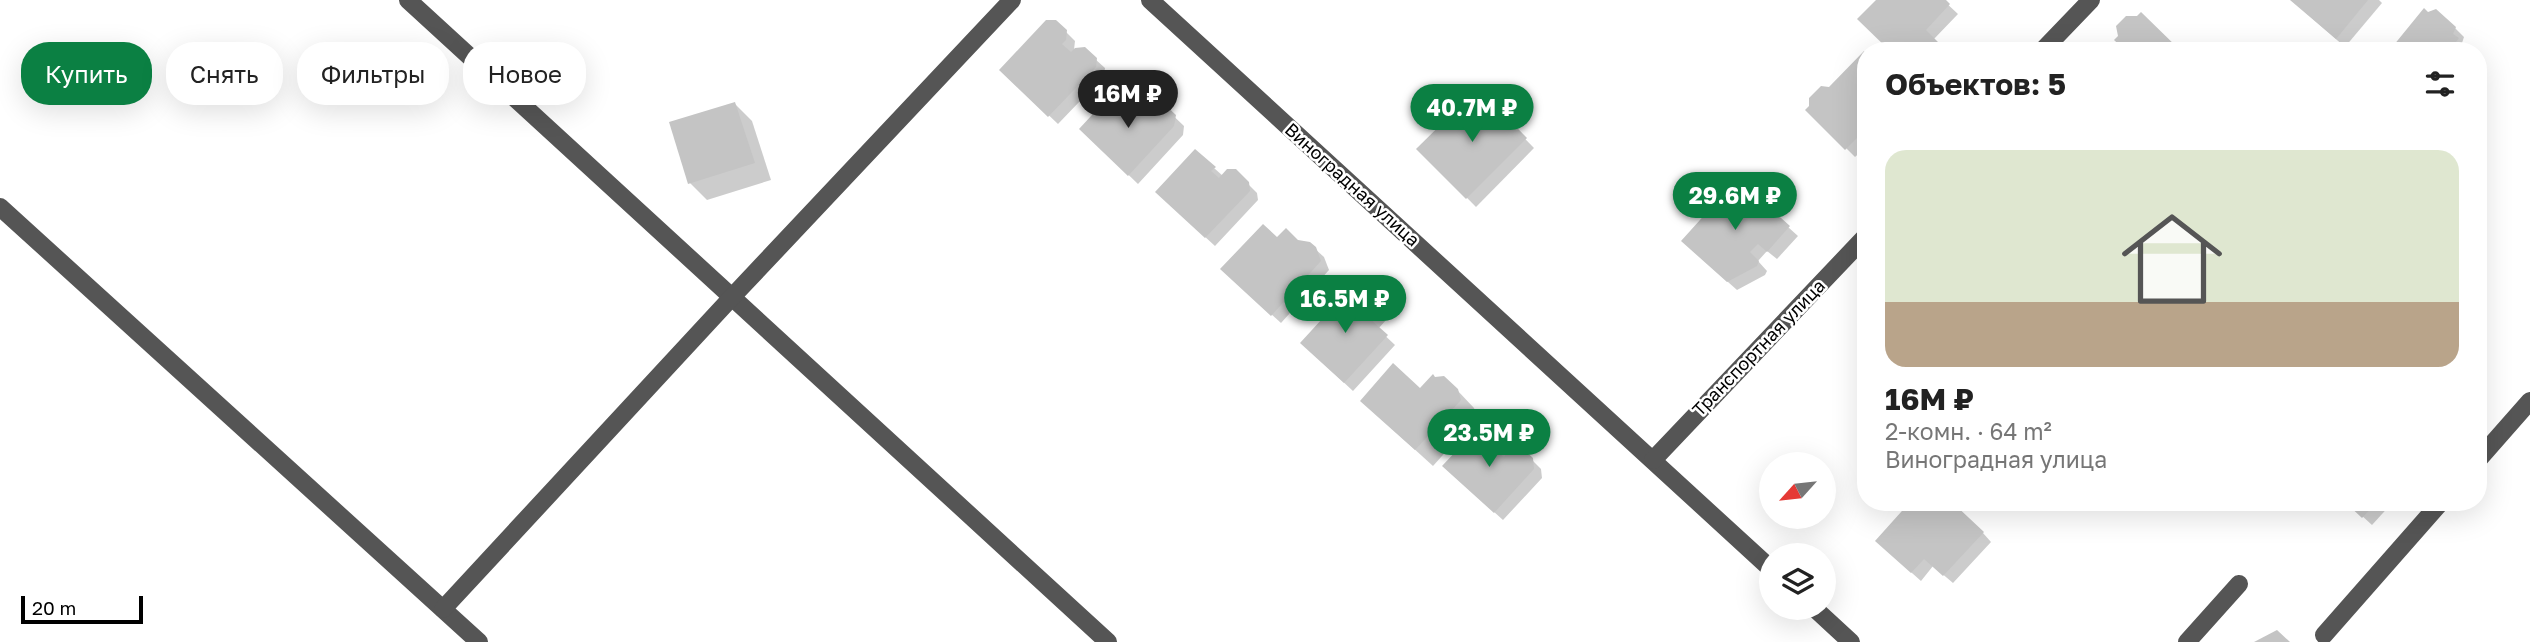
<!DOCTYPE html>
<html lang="ru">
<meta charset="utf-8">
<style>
:root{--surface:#fff;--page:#f2f2f2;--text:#222;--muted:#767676;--line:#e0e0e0;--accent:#0b8043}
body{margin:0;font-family:"Golos Text",sans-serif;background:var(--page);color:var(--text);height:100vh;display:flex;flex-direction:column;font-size:26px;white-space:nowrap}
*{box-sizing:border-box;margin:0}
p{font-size:23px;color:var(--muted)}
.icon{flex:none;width:38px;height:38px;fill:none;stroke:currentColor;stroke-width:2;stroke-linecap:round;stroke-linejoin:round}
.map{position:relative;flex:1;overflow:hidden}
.side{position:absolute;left:1857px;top:42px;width:630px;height:469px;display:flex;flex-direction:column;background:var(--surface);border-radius:28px;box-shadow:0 7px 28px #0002}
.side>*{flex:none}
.banner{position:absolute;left:21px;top:42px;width:665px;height:63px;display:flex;gap:14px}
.needle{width:46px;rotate:243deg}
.controls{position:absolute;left:1759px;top:452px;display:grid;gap:14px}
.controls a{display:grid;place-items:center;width:77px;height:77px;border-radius:50%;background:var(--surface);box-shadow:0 7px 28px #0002;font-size:35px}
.scale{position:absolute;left:21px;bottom:18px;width:122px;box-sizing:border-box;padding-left:7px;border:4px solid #000;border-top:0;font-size:19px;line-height:24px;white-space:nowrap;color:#000;-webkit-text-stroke:5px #fff;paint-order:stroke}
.price{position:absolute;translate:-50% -60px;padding:0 16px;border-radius:24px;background:var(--accent);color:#fff;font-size:23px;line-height:46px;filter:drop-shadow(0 2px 4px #0008)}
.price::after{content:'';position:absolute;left:50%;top:42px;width:21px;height:16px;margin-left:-10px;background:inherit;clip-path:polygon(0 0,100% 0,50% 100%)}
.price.selected{background:#222;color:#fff}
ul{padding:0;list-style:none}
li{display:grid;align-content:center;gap:14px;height:371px;padding:0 28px}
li+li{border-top:2px solid var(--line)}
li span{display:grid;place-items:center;height:217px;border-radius:21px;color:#555}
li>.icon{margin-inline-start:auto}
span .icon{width:126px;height:126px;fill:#fffc;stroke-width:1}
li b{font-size:30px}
h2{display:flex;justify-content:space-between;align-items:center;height:84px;padding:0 28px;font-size:30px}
.chip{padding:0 24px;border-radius:28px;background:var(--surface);box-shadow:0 7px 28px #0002;font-size:24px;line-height:63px}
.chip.selected{background:var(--accent);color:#fff}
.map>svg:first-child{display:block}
.shadow{fill:#0003}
.building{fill:#c4c4c4}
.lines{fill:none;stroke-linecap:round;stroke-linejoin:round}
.minor{stroke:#555;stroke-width:18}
.labels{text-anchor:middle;stroke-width:5;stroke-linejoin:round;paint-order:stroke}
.street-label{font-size:18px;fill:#000;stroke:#fff}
</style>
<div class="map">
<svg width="2530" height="642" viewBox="0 0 2530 642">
<rect width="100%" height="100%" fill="#fff"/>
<!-- shadow -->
<g class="shadow">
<path d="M 1879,0 L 1943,0 L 1958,14 L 1933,40 L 1945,51 L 1892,51 Z"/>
<path d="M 2291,0 L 2379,0 L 2382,3 L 2345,47 Z"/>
<path d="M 2428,14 L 2455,28 L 2464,37 L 2462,43 L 2467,48 L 2464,51 L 2391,51 Z"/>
<path d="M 1055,21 L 1075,41 L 1074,50 L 1084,49 L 1105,68 L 1104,76 L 1058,124 L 1001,70 Z"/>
<path d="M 1866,56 L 1866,147 L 1855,157 L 1808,110 Z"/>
<path d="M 1478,90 L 1534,148 L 1476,207 L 1419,149 Z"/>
<path d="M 735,104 L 752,121 L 771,180 L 707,200 L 690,183 Z"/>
<path d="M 1161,104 L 1184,126 L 1183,135 L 1138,184 L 1081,129 L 1143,115 Z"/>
<path d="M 1214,168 L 1223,176 L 1235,171 L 1257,193 L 1258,200 L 1215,246 L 1166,201 Z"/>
<path d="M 1737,181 L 1798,236 L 1777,259 L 1767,251 L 1758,261 L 1767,271 L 1765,275 L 1737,290 L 1692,250 Z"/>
<path d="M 1277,240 L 1298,241 L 1314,248 L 1324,257 L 1329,270 L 1281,323 L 1231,278 Z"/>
<path d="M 1338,305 L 1378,311 L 1387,319 L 1378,329 L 1395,345 L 1353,391 L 1311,352 Z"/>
<path d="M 1457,390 L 1474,408 L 1477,417 L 1433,466 L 1379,417 L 1420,391 Z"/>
<path d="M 1498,446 L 1507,456 L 1521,449 L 1541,469 L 1542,478 L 1503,520 L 1453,475 Z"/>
<path d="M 2347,502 L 2393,502 L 2372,525 Z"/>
<path d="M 1983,533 L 1991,542 L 1953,583 L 1933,566 L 1921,581 L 1886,550 Z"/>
</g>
<!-- building -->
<g class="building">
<path d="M 1876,0 L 1946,0 L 1950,4 L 1926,30 L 1939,43 L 1931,51 L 1890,51 L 1857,19 Z"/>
<path d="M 2290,0 L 2368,0 L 2336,39 Z"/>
<path d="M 2424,8 L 2428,12 L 2436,9 L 2456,27 L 2453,34 L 2459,38 L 2450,49 L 2451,51 L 2389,51 Z"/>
<path d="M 2141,12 L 2181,51 L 2126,51 L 2114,40 L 2118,36 L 2116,26 L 2126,16 L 2137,16 Z"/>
<path d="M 1046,20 L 1056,20 L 1067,30 L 1066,40 L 1062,44 L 1071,52 L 1075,48 L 1085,47 L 1097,58 L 1096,67 L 1048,117 L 999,70 Z"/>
<path d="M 1864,51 L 1866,53 L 1866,120 L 1860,125 L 1865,130 L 1845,150 L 1805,110 L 1809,106 L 1809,98 L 1821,86 L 1829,87 Z"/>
<path d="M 1117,88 L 1143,113 L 1151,104 L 1162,102 L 1176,115 L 1174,126 L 1128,176 L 1079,129 Z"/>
<path d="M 1478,88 L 1527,138 L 1466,199 L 1416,149 Z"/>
<path d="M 735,102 L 755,163 L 688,184 L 669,122 Z"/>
<path d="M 1195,149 L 1216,167 L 1211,171 L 1219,178 L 1227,169 L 1236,169 L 1249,182 L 1250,191 L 1205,238 L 1155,192 Z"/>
<path d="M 1737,179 L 1790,226 L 1767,252 L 1758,244 L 1750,252 L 1759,261 L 1757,266 L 1727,282 L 1681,241 Z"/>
<path d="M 1263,224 L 1277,237 L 1286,228 L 1298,240 L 1310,242 L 1316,247 L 1321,261 L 1271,316 L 1220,269 Z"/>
<path d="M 1353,286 L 1379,310 L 1370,319 L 1388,335 L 1344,383 L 1300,343 L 1322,319 L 1320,312 L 1329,301 L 1337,303 Z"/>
<path d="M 1393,363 L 1420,388 L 1433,374 L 1435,377 L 1444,376 L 1458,389 L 1461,400 L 1415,450 L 1360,401 Z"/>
<path d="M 1479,427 L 1499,445 L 1495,449 L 1504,457 L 1511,448 L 1522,448 L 1533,458 L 1534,469 L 1494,513 L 1442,466 Z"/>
<path d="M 1910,502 L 1952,502 L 1984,532 L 1943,576 L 1924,559 L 1911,573 L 1875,541 Z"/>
<path d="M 2345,502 L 2377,502 L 2362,518 Z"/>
<path d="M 2277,630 L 2290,642 L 2254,642 Z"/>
</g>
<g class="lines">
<!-- minor -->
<g class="minor">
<path d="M 408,0 L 1108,642"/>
<path d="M 1150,0 L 1771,569"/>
<path d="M 2042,51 L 2091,0"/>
<path d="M 0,207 L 479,642"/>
<path d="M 1653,460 L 1866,236"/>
<path d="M 2478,460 L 2530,401"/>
<path d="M 1813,607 L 1851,642"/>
<path d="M 443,609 L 732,297 L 1012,0"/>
<path d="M 2324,635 L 2441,502"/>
<path d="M 2187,642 L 2239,584"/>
</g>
</g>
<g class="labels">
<!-- street labels -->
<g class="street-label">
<text transform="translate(1352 185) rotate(42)" y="6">Виноградная улица</text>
<text transform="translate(1759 348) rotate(-46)" y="6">Транспортная улица</text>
</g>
</g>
</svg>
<div class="controls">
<a><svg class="needle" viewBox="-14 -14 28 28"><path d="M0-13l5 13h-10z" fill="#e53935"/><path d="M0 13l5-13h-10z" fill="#767676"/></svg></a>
<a><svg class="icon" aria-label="layers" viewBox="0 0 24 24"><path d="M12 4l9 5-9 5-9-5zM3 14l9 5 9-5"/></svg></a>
</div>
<div class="scale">20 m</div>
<b class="price selected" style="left:1128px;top:130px">16M ₽</b>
<b class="price" style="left:1472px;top:144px">40.7M ₽</b>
<b class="price" style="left:1735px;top:232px">29.6M ₽</b>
<b class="price" style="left:1345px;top:335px">16.5M ₽</b>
<b class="price" style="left:1489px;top:469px">23.5M ₽</b>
<div class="banner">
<a class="chip selected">Купить</a>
<a class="chip">Снять</a>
<a class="chip">Фильтры</a>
<a class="chip">Новое</a>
</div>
<section class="side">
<h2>Объектов: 5<svg class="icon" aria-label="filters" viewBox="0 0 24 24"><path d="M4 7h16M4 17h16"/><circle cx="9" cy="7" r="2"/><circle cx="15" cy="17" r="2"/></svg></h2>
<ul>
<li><span style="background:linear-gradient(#dfe7d0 70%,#b9a48a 0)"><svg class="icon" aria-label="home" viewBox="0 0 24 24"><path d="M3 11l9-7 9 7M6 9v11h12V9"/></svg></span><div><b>16M ₽</b><p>2-комн. · 64 m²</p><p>Виноградная улица</p></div></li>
</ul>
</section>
</div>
